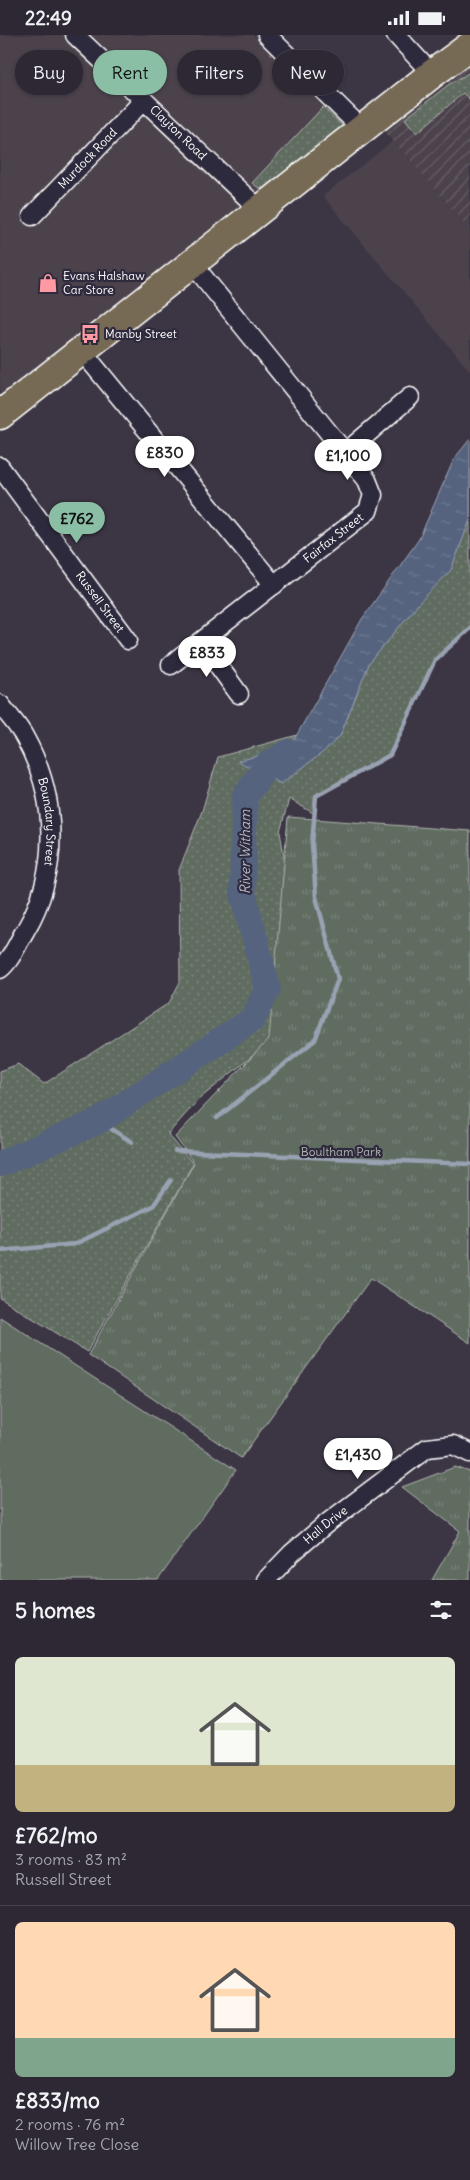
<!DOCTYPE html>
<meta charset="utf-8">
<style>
:root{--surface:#2d2833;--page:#39343f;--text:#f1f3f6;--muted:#a7a6ac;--line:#48444e;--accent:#8abfa5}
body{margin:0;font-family:Delius,sans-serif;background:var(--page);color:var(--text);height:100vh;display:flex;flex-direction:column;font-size:19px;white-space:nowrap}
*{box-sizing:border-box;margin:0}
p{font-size:16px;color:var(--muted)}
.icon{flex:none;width:28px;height:28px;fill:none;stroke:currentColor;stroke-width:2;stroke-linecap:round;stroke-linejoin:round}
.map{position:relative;height:1545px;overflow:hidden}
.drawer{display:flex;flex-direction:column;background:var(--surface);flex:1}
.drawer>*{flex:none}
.banner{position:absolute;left:15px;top:15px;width:440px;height:45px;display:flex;gap:10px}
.price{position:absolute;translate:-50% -42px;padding:0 11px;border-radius:18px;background:#fff;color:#222;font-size:16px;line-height:32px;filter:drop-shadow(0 1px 2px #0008)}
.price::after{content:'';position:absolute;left:50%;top:30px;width:15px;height:11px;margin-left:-8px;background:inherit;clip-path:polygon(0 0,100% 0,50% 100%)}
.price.active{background:var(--accent);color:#111}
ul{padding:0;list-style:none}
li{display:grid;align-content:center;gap:10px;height:265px;padding:0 15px}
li+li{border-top:1px solid var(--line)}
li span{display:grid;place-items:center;height:155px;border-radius:8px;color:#555}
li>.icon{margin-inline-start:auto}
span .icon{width:90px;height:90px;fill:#fffc;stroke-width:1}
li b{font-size:21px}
h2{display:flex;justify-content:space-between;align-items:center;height:60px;padding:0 15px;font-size:21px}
.tag{padding:0 18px;border-radius:22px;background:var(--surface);box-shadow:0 1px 4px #0004,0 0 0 1px var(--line);font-size:18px;line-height:45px}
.tag.active{background:var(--accent);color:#111}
.status{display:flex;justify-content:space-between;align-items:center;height:35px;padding:0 25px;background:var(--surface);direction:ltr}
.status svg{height:14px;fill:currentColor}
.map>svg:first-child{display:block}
.built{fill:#4c424c}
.industrial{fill:url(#industrial-furrows)}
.grass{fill:url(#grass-dots);stroke:#b0b6b0}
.park{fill:url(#park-tufts);stroke:#b0b6b0}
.garden{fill:#606c61;stroke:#b0b6b0}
.water{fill:url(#water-ripples);stroke:#99a2b2}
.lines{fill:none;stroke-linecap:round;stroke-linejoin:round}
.stream{stroke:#99a2b2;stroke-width:4.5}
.river{stroke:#55647f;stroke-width:26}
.street-casing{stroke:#fff;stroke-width:21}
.primary-casing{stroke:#fff;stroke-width:31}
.street{stroke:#2f2a3d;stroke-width:18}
.primary{stroke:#766a54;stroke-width:28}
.labels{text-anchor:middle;stroke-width:4.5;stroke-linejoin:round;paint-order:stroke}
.street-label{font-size:12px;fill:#fff;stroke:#2f2a3d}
.poi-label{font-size:12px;fill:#fff;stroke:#2f2a3d;text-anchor:start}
.park-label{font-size:12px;fill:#b0b6b0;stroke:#2f2a3d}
.water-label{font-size:14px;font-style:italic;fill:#b2b9c5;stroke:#2f2a3d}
</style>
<div class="status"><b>22:49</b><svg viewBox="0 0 49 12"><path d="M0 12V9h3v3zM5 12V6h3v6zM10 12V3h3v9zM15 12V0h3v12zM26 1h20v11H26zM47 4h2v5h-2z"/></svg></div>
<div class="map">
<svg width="470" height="1545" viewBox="0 0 470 1545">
<defs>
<pattern id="industrial-furrows" width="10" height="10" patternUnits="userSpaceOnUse" patternTransform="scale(1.25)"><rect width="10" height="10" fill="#4c424c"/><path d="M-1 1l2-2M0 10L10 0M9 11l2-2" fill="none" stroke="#675e67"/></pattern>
<pattern id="grass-dots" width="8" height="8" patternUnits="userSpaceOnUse" patternTransform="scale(1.25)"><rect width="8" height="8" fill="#606c61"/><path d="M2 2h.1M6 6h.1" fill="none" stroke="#788279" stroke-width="1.8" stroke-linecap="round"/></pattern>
<pattern id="park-tufts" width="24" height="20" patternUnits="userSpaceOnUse" patternTransform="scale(1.25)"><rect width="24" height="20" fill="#606c61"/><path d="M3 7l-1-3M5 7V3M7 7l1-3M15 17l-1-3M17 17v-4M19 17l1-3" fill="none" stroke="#788279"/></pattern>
<pattern id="water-ripples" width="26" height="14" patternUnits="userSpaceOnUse" patternTransform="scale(1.25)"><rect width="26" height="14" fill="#55647f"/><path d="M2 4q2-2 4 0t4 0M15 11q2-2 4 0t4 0" fill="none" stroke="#6e7b92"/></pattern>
</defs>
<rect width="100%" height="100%" fill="#3c3544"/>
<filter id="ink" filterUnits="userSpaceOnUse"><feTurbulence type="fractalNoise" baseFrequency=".02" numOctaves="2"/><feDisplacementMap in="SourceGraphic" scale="10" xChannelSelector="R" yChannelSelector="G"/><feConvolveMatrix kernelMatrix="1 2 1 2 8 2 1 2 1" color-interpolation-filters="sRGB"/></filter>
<g filter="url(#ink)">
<!-- built -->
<g class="built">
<path d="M 0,0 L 253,0 L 350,95 L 0,366 Z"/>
<path d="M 393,106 L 470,195 L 470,336 L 323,161 Z"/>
</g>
<!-- industrial -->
<path class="industrial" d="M 470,11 L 470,195 L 374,84 Z"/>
<!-- grass -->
<g class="grass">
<path d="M 470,37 L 470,65 L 463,58 L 417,98 L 405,84 L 448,50 Z"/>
<path d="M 323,72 L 346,94 L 273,154 L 259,153 L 252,148 Z"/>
<path d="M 470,434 L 470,593 L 435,625 L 390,720 L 316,761 L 315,779 L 289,764 L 280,797 L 292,867 L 291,996 L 255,1019 L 198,1065 L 168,1099 L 193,1129 L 87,1317 L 0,1263 L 0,1036 L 18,1029 L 44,1049 L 169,968 L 180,947 L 179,835 L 202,776 L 218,722 L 330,691 Z"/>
</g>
<!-- park -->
<g class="park">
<path d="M 288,782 L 470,796 L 470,1308 L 371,1243 L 241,1423 L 88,1320 L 194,1128 L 175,1102 L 269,1004 Z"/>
<path d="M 455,1432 L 470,1437 L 470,1545 L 432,1545 L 460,1496 L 402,1452 Z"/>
</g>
<!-- garden -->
<path class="garden" d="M 0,1282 L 236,1435 L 158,1545 L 0,1545 Z"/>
<!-- water -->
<path class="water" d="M 470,404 L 470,485 L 451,535 L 418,569 L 369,629 L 340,701 L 322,718 L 281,749 L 238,726 L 290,712 L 362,584 L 419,504 L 454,424 Z"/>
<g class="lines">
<!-- stream -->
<g class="stream">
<path d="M 217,1083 L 315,1005 L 338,944 L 316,862 L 312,809 L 316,761 L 390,720 L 435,625 L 470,593"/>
<path d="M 99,1086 L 132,1107"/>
<path d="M 175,1116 L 470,1129"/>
<path d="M 0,1216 L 75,1209 L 153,1171 L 171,1145"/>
</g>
<!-- river -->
<path class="river" d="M 0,1129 L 99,1086 L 253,984 L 268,954 L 242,854 L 245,761 L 267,730 L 288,717"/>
<!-- street casing -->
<g class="street-casing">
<g id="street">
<path id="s1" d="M 75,0 L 260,175"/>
<path d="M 267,0 L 362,94"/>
<path d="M 396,0 L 432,39"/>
<path id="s2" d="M 32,181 L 143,66"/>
<path d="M 82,316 L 274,550"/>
<path d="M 345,418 L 410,362"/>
<path id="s3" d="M 0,432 L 128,605"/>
<path d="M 201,607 L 239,659"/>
<path id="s4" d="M 171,630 L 368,476 L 373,460 L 367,445 L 192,228"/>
<path id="s5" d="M 0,669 C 8,680 19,691 25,703 C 58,763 60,837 25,896 C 18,907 11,926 0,934"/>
<path id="s6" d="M 266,1545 L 292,1518 L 326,1489 L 427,1413 L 453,1410 L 470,1418"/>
</g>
</g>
<!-- primary casing -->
<g class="primary-casing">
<path id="primary" d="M 0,380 L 432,39 L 470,11"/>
</g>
<!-- street -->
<use href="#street" class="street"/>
<!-- primary -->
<use href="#primary" class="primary"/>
</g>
</g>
<!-- icons -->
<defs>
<g id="shop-bare" transform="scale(1.5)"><path d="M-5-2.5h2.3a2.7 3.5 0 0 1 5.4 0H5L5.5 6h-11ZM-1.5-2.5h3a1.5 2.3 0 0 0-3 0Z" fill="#ff9aa2" stroke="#2f2a3d" stroke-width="2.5" paint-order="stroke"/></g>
<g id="bus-bare" transform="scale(1.5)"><path d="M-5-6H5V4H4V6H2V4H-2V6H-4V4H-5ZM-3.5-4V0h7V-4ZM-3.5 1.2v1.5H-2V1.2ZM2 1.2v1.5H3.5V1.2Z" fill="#ff9aa2" stroke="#2f2a3d" stroke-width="2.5" paint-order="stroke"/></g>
</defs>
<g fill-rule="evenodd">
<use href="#shop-bare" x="48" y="248"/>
<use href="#bus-bare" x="90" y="299"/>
</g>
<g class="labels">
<!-- street labels -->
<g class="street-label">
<text dy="4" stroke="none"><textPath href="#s1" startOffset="142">Clayton Road</textPath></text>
<text dy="4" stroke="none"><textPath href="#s2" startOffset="80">Murdock Road</textPath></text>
<text dy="4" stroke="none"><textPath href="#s4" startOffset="206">Fairfax Street</textPath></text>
<text dy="4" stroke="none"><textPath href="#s3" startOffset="168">Russell Street</textPath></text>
<text dy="4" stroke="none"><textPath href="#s5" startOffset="130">Boundary Street</textPath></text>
<text dy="4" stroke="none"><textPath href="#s6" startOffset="81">Hall Drive</textPath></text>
</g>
<!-- poi labels -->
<g class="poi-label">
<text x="63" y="245">Evans Halshaw<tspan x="63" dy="14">Car Store</tspan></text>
<text x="105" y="303">Manby Street</text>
</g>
<!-- park labels -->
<g class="park-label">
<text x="341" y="1121">Boultham Park</text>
</g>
<!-- water labels -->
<g class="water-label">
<text transform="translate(245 817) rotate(-90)" y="5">River Witham</text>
</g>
</g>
</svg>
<b class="price" style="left:165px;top:443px">£830</b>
<b class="price" style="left:348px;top:446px">£1,100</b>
<b class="price active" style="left:77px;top:509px">£762</b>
<b class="price" style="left:207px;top:643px">£833</b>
<b class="price" style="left:358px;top:1445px">£1,430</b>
<div class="banner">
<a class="tag">Buy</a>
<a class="tag active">Rent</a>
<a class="tag">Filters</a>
<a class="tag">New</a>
</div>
</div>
<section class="drawer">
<h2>5 homes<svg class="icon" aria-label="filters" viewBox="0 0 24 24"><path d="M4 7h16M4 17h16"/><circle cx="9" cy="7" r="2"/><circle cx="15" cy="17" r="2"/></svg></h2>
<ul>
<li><span style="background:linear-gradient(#dfe7d0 70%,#c2b280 0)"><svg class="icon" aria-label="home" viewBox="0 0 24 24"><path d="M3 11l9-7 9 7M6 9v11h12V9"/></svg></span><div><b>£762/mo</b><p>3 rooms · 83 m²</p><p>Russell Street</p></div></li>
<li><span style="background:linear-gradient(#ffd9b3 75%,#7fa58c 0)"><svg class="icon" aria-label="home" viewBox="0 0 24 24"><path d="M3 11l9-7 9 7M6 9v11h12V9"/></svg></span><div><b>£833/mo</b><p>2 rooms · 76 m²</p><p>Willow Tree Close</p></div></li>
</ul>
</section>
